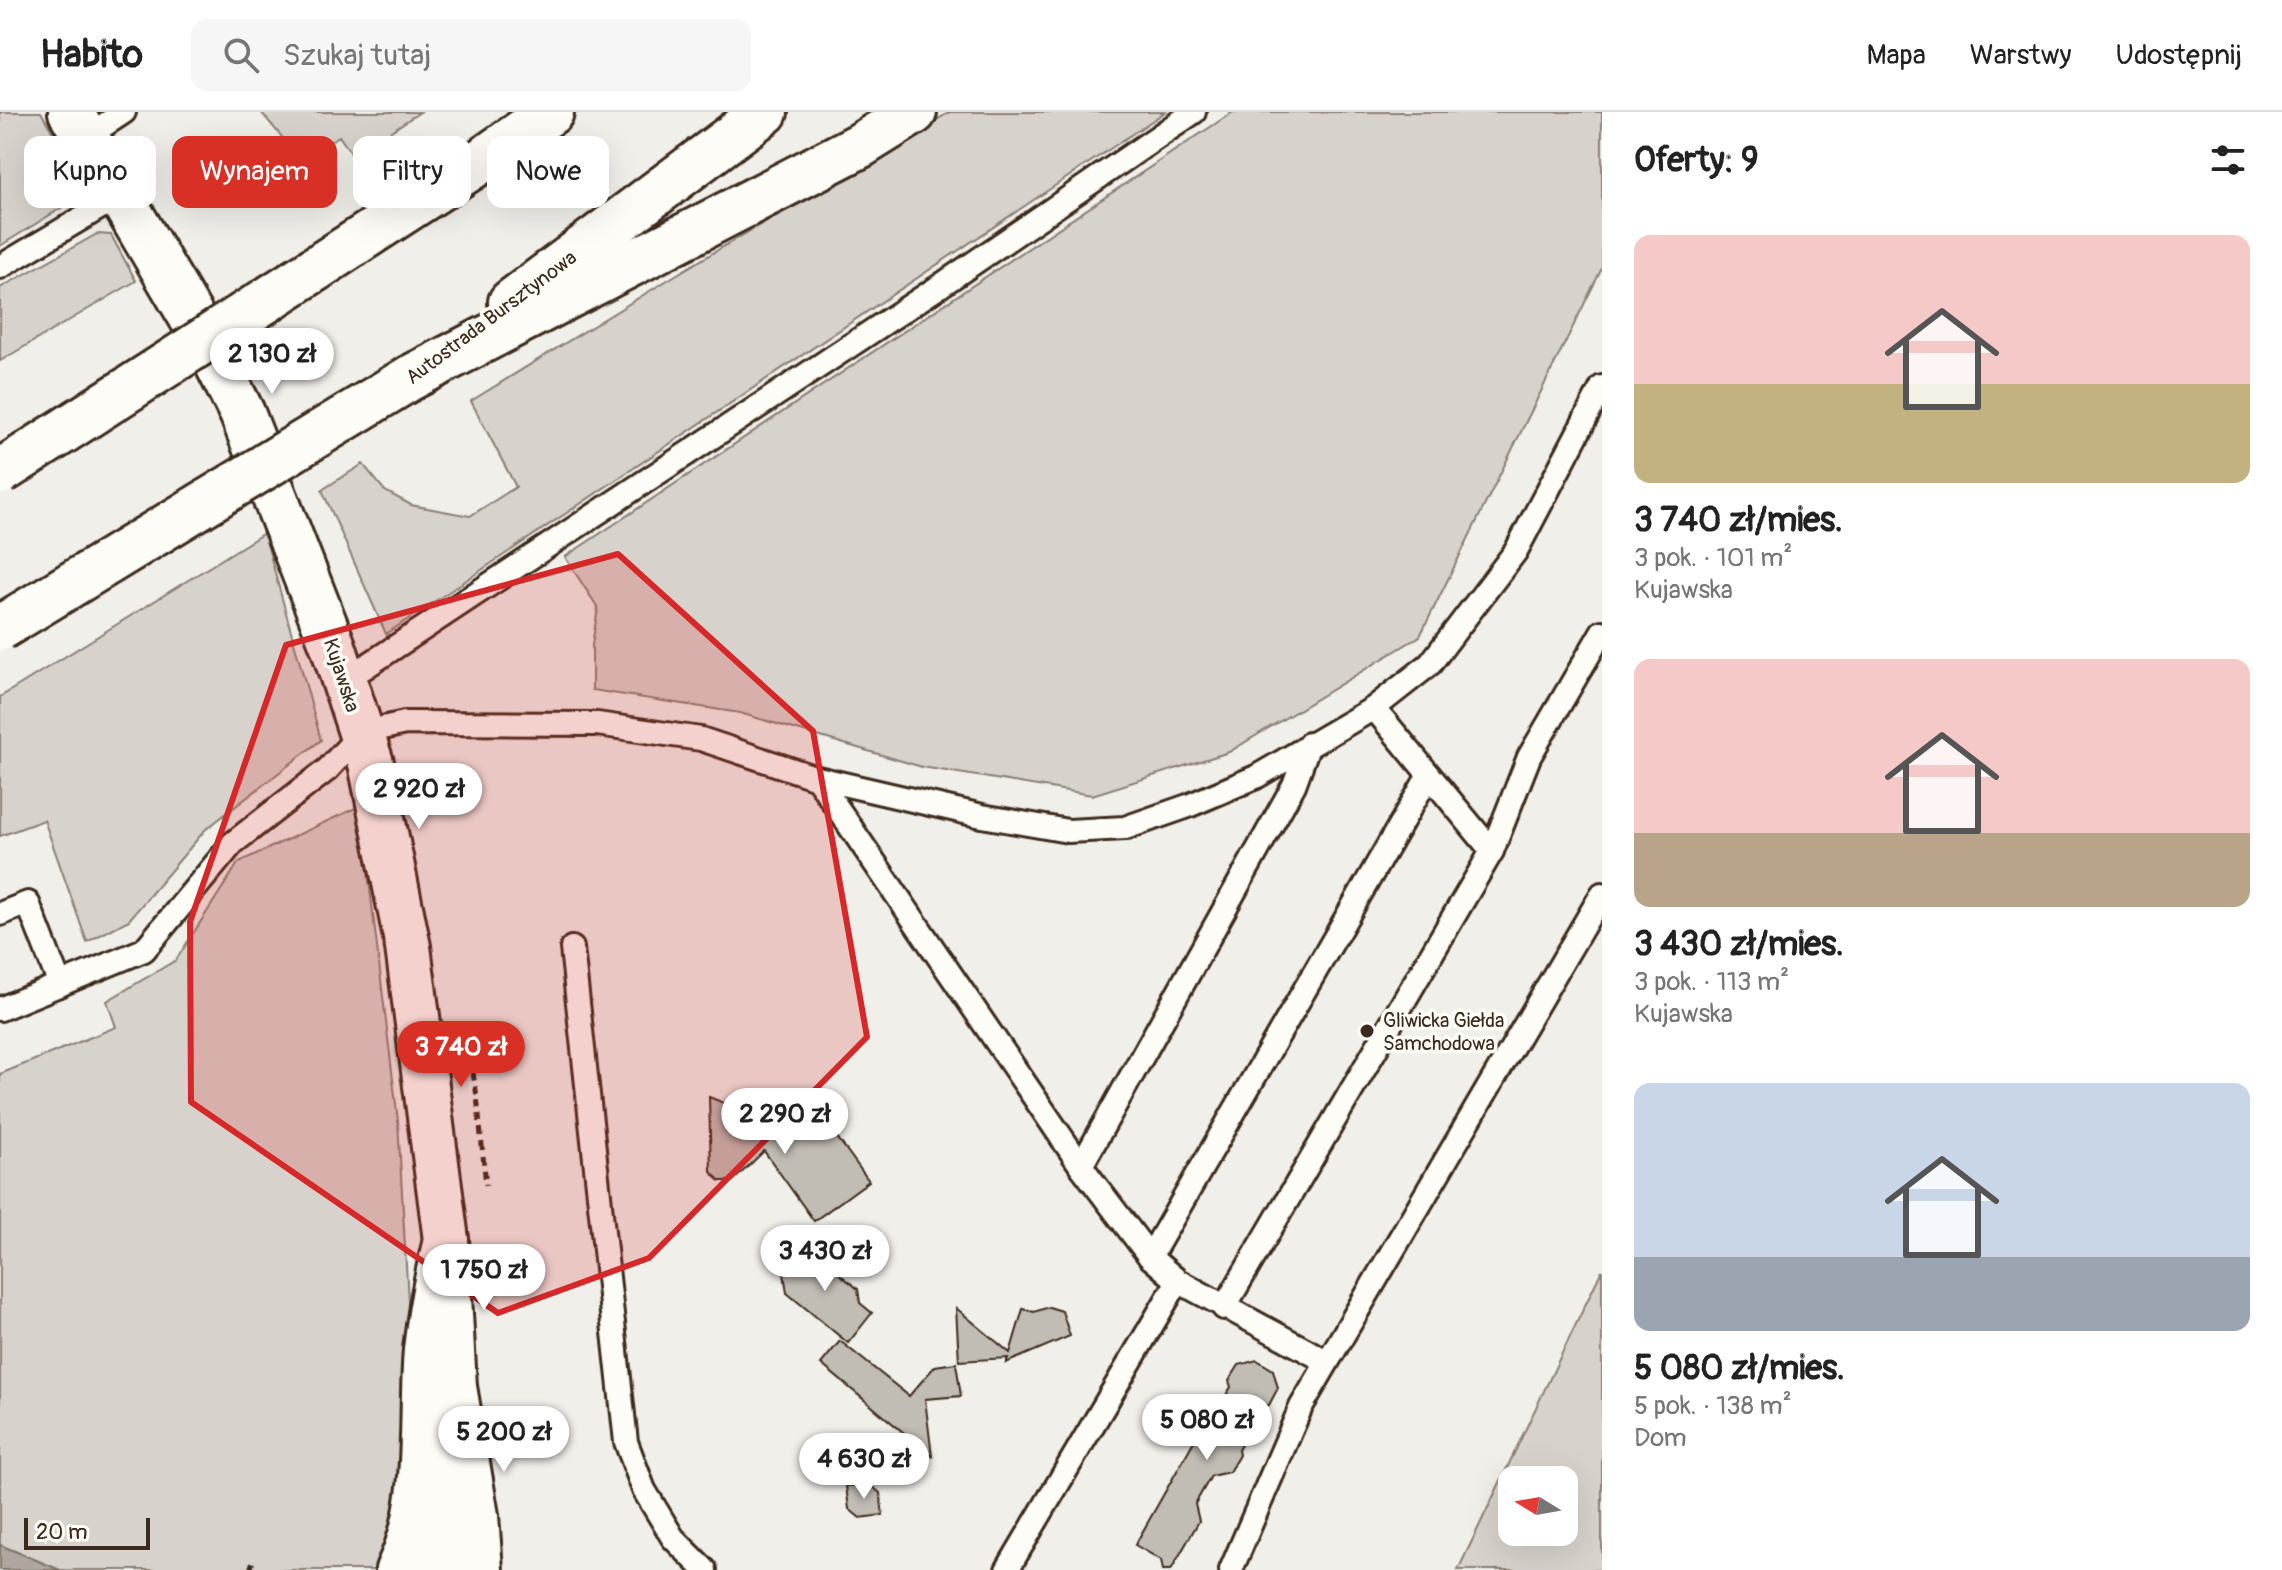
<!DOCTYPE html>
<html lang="pl">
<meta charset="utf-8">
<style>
:root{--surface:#fff;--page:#f6f6f6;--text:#222;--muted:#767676;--line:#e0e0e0;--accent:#d93025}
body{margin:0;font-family:Pangolin,sans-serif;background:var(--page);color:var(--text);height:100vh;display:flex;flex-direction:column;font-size:30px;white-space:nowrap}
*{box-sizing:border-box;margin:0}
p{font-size:26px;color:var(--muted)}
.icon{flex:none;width:44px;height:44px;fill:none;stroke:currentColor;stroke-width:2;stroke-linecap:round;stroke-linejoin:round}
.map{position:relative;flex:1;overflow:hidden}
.details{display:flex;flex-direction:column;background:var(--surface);width:680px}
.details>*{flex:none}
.guide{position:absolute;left:24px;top:24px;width:760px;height:72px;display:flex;gap:16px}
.needle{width:52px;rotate:281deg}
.buttons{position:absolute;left:1498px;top:1354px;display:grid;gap:16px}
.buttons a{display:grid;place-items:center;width:80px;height:80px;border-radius:16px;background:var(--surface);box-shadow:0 8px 32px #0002;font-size:40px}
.scale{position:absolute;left:24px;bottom:20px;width:126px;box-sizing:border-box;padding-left:8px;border:4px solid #3b2a1e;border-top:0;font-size:22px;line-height:28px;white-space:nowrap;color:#3b2a1e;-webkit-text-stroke:6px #fdfcf7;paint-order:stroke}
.price{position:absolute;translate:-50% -68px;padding:0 18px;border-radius:28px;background:#fff;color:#222;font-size:26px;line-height:52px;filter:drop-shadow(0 2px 4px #0008)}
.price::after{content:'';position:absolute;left:50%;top:48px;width:24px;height:18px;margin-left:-12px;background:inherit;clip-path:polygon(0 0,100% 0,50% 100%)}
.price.active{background:var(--accent);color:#fff}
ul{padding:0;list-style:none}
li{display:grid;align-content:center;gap:16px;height:424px;padding:0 32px}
li span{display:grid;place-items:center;height:248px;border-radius:16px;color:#555}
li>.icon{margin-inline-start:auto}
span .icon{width:144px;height:144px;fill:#fffc;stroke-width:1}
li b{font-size:34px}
h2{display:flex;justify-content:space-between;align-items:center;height:96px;padding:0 32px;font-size:34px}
.pill{padding:0 28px;border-radius:16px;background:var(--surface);box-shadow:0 8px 32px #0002;font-size:28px;line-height:72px}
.pill.active{background:var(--accent);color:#fff}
header{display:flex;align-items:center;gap:48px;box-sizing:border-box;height:112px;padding:0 40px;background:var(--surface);border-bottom:2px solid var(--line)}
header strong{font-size:38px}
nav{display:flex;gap:44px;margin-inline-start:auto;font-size:28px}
.search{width:560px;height:72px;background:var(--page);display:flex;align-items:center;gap:20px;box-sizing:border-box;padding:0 28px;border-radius:16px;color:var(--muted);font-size:30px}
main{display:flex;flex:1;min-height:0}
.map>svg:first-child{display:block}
.green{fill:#d7d2cc;stroke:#897e75;stroke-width:2;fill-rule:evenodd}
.water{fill:#aea69f;stroke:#80746b;stroke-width:2}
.building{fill:#c1bcb4;stroke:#3b2a1e;stroke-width:2}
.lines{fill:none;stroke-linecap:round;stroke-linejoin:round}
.service-casing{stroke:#3b2a1e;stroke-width:28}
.tertiary-casing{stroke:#3b2a1e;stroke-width:50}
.primary-casing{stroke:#3b2a1e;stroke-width:50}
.motorway-casing{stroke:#3b2a1e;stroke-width:50}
.path{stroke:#3b2a1e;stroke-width:5;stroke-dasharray:8 6;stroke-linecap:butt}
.service{stroke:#fdfcf7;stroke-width:22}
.tertiary{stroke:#fdfcf7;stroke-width:44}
.primary{stroke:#fdfcf7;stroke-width:44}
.motorway{stroke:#fdfcf7;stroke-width:44}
.motorway-bridge-casing{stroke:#3b2a1e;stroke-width:50;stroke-linecap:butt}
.motorway-bridge{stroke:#fdfcf7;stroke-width:44}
.marked{fill:#d62828;fill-opacity:0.2;stroke:#d62828;stroke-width:6;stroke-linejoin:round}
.poi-dot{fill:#3b2a1e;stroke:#fdfcf7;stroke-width:3}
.labels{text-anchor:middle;stroke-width:7;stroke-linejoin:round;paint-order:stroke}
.street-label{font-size:20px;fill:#3b2a1e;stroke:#fdfcf7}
.poi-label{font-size:20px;fill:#3b2a1e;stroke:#fdfcf7;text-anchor:start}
</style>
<header>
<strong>Habito</strong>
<div class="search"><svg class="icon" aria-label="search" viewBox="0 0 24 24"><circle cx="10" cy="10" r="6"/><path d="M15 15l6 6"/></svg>Szukaj tutaj</div>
<nav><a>Mapa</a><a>Warstwy</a><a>Udostępnij</a></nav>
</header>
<main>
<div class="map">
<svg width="1602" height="1458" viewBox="0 0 1602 1458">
<rect width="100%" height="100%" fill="#f1efea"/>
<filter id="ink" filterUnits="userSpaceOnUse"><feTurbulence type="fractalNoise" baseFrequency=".0125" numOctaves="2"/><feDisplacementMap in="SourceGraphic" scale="16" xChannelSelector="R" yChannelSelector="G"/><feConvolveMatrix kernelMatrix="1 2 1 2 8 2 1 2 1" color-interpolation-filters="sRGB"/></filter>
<g filter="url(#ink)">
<!-- green -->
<g class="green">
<path d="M 0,0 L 41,0 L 87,80 L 0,134 Z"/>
<path d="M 261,0 L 420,0 L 353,44 L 339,24 L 301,48 Z"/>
<path d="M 950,0 L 1165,0 L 386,522 L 322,378 L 363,352 L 385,379 L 411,393 L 470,404 L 516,375 L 471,289 L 679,161 Z"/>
<path d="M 1233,0 L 1602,0 L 1602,156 L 1420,524 L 1229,640 L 1092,683 L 922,655 L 740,601 L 592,578 L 592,533 L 598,496 L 565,445 Z"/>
<path d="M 97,122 L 111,123 L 136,169 L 0,249 L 0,176 Z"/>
<path d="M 264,421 L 321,628 L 205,718 L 129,808 L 87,830 L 44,708 L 0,724 L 0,585 Z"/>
<path d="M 360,694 L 398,1009 L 409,1207 L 408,1350 L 381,1458 L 60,1458 L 0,1433 L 0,962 L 116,915 L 107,889 L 176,848 L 239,750 Z"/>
<path d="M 1602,1158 L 1602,1458 L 1458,1458 ZM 1512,1368 L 1564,1368 L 1564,1420 L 1512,1420 Z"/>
</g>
<!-- water -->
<path class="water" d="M 0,1433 L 60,1458 L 0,1458 Z"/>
<!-- building -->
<g class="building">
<path d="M 709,985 L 801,1022 L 823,1006 L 869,1069 L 814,1109 L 764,1039 L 733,1069 L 720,1069 L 711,1060 Z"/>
<path d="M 803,1132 L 858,1177 L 860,1191 L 872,1201 L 848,1231 L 787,1181 L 783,1155 Z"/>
<path d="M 1049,1195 L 1062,1199 L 1070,1224 L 1006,1251 L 1008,1246 L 959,1249 L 956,1196 L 1010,1241 L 1023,1197 L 1034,1200 Z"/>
<path d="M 840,1229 L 909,1284 L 935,1254 L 956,1251 L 961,1284 L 925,1287 L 932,1344 L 821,1252 Z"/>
<path d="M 1257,1248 L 1273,1258 L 1278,1276 L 1269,1293 L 1263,1294 L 1238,1338 L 1239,1343 L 1229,1360 L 1211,1364 L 1195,1392 L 1199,1409 L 1171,1458 L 1163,1458 L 1161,1448 L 1135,1433 L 1199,1320 L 1204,1318 L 1231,1275 L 1229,1269 L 1239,1253 Z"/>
<path d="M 869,1372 L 880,1381 L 883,1403 L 860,1406 L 849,1397 L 846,1374 Z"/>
</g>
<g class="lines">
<!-- service casing -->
<g class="service-casing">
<g id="service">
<path d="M 86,25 L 124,0"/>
<path d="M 0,155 L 121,83"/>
<path d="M 344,569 L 940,174 L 1194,0"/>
<path d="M 1374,596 L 1492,739"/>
<path d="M 817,666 L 1081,1054 L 1150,1145 L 1178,1169 L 1326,1249"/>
<path d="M 0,802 L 28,791 L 60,873"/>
<path d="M 572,836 L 626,1330 L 644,1378 L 673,1426 L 705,1458"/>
<path d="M 0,897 L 144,838 L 233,731 L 328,657 L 361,621 L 405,611 L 597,612 L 701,627 L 817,666 L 982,704 L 1068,719 L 1125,716 L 1188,694 L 1256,665 L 1374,596 L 1430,552 L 1516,439 L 1602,275"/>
<path d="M 1081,1054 L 1294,673 L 1309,632"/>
<path d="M 1150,1145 L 1429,663"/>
<path d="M 1224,1196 L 1492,739 L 1529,645 L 1602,520"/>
<path d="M 1007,1458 L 1178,1169"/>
<path d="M 1231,1458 L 1301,1295 L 1602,782"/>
</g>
</g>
<!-- tertiary casing -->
<g class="tertiary-casing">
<g id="tertiary">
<path d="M 71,0 L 209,235 L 242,301 L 333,534 L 371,651 L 408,835 L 446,1128 L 454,1275 L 476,1404 L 480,1458"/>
<path d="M 437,1458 L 439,1406 L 449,1325"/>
</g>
</g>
<!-- primary casing -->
<g class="primary-casing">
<path id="primary" d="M 398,1458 C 431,1390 420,1311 426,1238 C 430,1201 437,1165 446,1128"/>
</g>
<!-- motorway casing -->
<g class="motorway-casing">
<g id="motorway">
<path d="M 315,157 L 484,47 L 551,0"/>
<path d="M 511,190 L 765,0"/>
<path d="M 410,266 L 861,33 L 914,0"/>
</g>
</g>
<!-- path -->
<g class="path">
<path d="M 468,933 L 477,984 L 486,1073"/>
<path d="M 250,1458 L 253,1449"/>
</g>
<!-- service -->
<use href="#service" class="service"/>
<!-- tertiary -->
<use href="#tertiary" class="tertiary"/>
<!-- primary -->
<use href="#primary" class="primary"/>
<!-- motorway -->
<use href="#motorway" class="motorway"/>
<!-- motorway-bridge casing -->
<g class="motorway-bridge-casing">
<g id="motorway-bridge">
<path d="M 0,360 L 315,157"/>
<path d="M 0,516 L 410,266"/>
</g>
</g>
<!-- motorway-bridge -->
<use href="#motorway-bridge" class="motorway-bridge"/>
</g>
</g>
<!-- marked area -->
<path class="marked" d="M 618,442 L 813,619 L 867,925 L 649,1146 L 498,1201 L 191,990 L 190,810 L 286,533 Z"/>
<!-- markers -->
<circle class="poi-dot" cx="1367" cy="919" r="8"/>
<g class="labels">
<!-- street labels -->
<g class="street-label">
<text transform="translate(491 205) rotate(-37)" y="7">Autostrada Bursztynowa</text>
<text transform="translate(342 563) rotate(72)" y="7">Kujawska</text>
</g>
<!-- poi labels -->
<g class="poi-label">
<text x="1383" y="915">Gliwicka Giełda<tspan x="1383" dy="23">Samchodowa</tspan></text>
</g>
</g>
</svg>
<div class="buttons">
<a><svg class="needle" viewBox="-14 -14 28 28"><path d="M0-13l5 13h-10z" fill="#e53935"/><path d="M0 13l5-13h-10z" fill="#767676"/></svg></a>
</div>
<div class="scale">20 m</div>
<b class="price" style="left:272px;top:284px">2 130 zł</b>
<b class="price" style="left:419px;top:719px">2 920 zł</b>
<b class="price active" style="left:461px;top:977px">3 740 zł</b>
<b class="price" style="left:785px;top:1044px">2 290 zł</b>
<b class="price" style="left:825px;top:1181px">3 430 zł</b>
<b class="price" style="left:484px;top:1200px">1 750 zł</b>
<b class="price" style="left:1207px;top:1350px">5 080 zł</b>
<b class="price" style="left:504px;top:1362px">5 200 zł</b>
<b class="price" style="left:864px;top:1389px">4 630 zł</b>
<div class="guide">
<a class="pill">Kupno</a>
<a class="pill active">Wynajem</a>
<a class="pill">Filtry</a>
<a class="pill">Nowe</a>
</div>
</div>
<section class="details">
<h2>Oferty: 9<svg class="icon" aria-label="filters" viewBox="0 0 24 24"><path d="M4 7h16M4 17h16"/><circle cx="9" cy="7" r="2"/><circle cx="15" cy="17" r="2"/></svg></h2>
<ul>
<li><span style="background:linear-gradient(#f6c9c9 60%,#c2b280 0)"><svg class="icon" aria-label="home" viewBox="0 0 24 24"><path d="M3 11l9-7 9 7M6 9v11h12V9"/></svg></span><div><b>3 740 zł/mies.</b><p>3 pok. · 101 m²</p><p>Kujawska</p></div></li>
<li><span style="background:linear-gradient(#f6c9c9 70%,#b9a48a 0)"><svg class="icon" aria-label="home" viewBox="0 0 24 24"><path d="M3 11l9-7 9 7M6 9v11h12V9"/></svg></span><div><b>3 430 zł/mies.</b><p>3 pok. · 113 m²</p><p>Kujawska</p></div></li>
<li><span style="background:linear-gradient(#c9d6e8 70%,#9aa5b1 0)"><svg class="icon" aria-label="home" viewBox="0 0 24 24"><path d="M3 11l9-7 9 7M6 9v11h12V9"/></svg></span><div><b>5 080 zł/mies.</b><p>5 pok. · 138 m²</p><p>Dom</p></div></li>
</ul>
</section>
</main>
